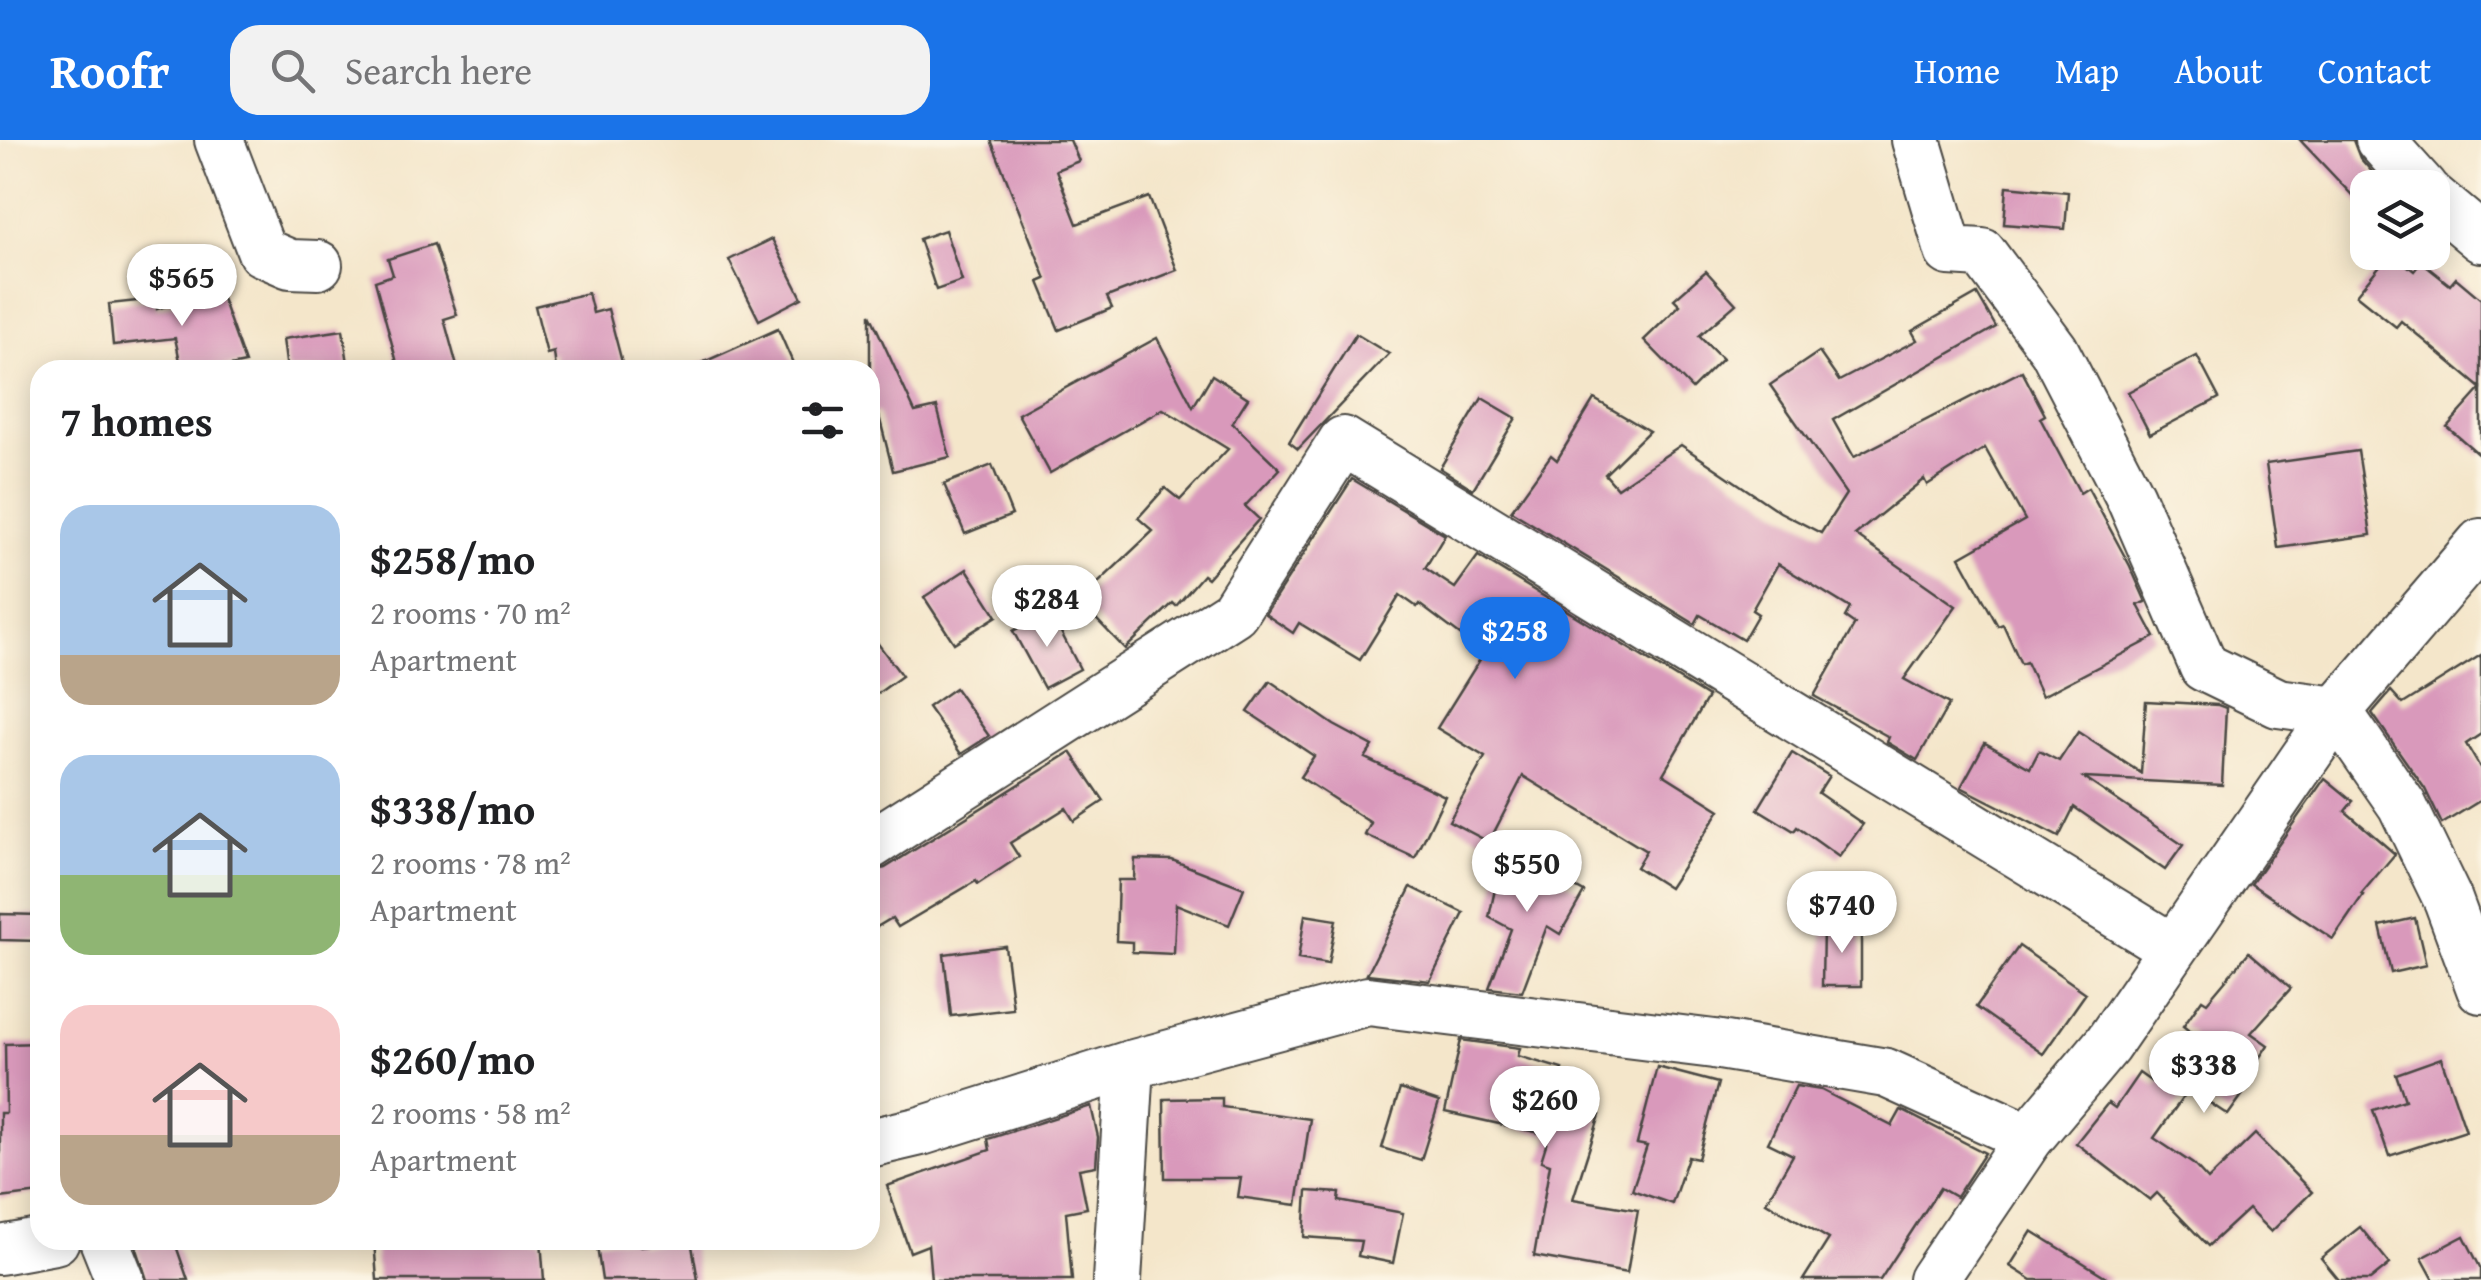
<!DOCTYPE html>
<meta charset="utf-8">
<style>
:root{--surface:#fff;--page:#f2f2f2;--text:#202124;--muted:#757577;--accent:#1a73e8}
body{margin:0;font-family:"Gentium Book Plus",serif;background:var(--page);color:var(--text);height:100vh;display:flex;flex-direction:column;font-size:38px;white-space:nowrap}
*{box-sizing:border-box;margin:0}
p{font-size:32px;color:var(--muted)}
.icon{flex:none;width:55px;height:55px;fill:none;stroke:currentColor;stroke-width:2;stroke-linecap:round;stroke-linejoin:round}
.map{position:relative;flex:1;overflow:hidden}
.panel{position:absolute;left:30px;top:220px;width:850px;height:890px;display:flex;flex-direction:column;background:var(--surface);border-radius:30px;box-shadow:0 5px 25px #0003}
.panel>*{flex:none}
.fabs{position:absolute;left:2350px;top:30px;display:grid;gap:20px}
.fabs a{display:grid;place-items:center;width:100px;height:100px;border-radius:20px;background:var(--surface);box-shadow:0 5px 25px #0003;font-size:50px}
.price{position:absolute;translate:-50% -85px;padding:0 22px;border-radius:35px;background:#fff;color:#222;font-size:32px;line-height:65px;filter:drop-shadow(0 2px 5px #0008)}
.price::after{content:'';position:absolute;left:50%;top:60px;width:30px;height:22px;margin-left:-15px;background:inherit;clip-path:polygon(0 0,100% 0,50% 100%)}
.price.current{background:var(--accent);color:#fff}
ul{padding:0;list-style:none}
li{display:flex;align-items:center;gap:30px;height:250px;padding:0 30px}
li span{display:grid;place-items:center;flex:none;width:280px;height:200px;border-radius:30px;color:#555}
li>.icon{margin-inline-start:auto}
span .icon{width:120px;height:120px;fill:#fffc;stroke-width:1}
li b{font-size:42px}
h2{display:flex;justify-content:space-between;align-items:center;height:120px;padding:0 30px;font-size:42px}
header{display:flex;align-items:center;gap:60px;box-sizing:border-box;height:140px;padding:0 50px;background:var(--accent);color:#fff}
header strong{font-size:48px}
nav{display:flex;gap:55px;margin-inline-start:auto;font-size:35px}
.search{width:700px;height:90px;background:var(--page);display:flex;align-items:center;gap:25px;box-sizing:border-box;padding:0 35px;border-radius:30px;color:var(--muted);font-size:38px}
.map>svg:first-child{display:block}
.building{fill:#d999bb}
.lines{fill:none;stroke-linecap:round;stroke-linejoin:round}
.minor-casing{stroke:#494743;stroke-width:52}
.minor{stroke:#fff;stroke-width:48}
</style>
<header>
<strong>Roofr</strong>
<div class="search"><svg class="icon" aria-label="search" viewBox="0 0 24 24"><circle cx="10" cy="10" r="6"/><path d="M15 15l6 6"/></svg>Search here</div>
<nav><a>Home</a><a>Map</a><a>About</a><a>Contact</a></nav>
</header>
<div class="map">
<svg width="2481" height="1140" viewBox="0 0 2481 1140">
<rect width="100%" height="100%" fill="#fcf5e5"/>
<filter id="ink" filterUnits="userSpaceOnUse"><feTurbulence type="fractalNoise" baseFrequency=".01" numOctaves="2"/><feDisplacementMap in="SourceGraphic" scale="20" xChannelSelector="R" yChannelSelector="G"/><feConvolveMatrix kernelMatrix="1 2 1 2 8 2 1 2 1" color-interpolation-filters="sRGB"/></filter>
<filter id="wash" filterUnits="userSpaceOnUse"><feTurbulence type="fractalNoise" baseFrequency=".0048" numOctaves="4" result="noise"/><feDisplacementMap in="SourceGraphic" scale="40" xChannelSelector="R" yChannelSelector="G"/><feGaussianBlur stdDeviation="2.25" result="paint"/><feColorMatrix in="noise" values="0 0 0 0 0 0 0 0 0 0 0 0 0 0 0 0 0 1.4 0 .05"/><feComposite in="paint" operator="in"/></filter>
<g filter="url(#wash)">
<rect width="100%" height="100%" fill="#f4e6ca"/>
<g id="blocks">
<!-- building -->
<g class="building">
<path d="M 991,0 L 1070,0 L 1079,21 L 1056,30 L 1077,84 L 1149,57 L 1177,130 L 1107,157 L 1112,168 L 1059,190 L 1039,142 L 1046,139 Z"/>
<path d="M 2300,0 L 2353,0 L 2360,18 L 2386,48 L 2368,48 L 2368,72 Z"/>
<path d="M 2007,46 L 2068,52 L 2065,89 L 2004,84 Z"/>
<path d="M 945,90 L 962,141 L 936,150 L 919,99 Z"/>
<path d="M 772,99 L 802,158 L 759,180 L 729,120 Z"/>
<path d="M 434,104 L 457,175 L 444,179 L 458,230 L 399,230 L 375,141 L 393,135 L 388,119 Z"/>
<path d="M 2391,112 L 2414,131 L 2421,122 L 2450,145 L 2456,138 L 2481,159 L 2481,248 L 2401,181 L 2396,187 L 2356,155 Z"/>
<path d="M 1706,131 L 1736,164 L 1699,196 L 1722,219 L 1692,249 L 1644,200 L 1680,165 L 1674,159 Z"/>
<path d="M 218,147 L 245,223 L 211,230 L 182,230 L 175,198 L 113,205 L 109,164 L 156,159 L 157,169 Z"/>
<path d="M 588,153 L 593,173 L 608,169 L 624,230 L 556,230 L 554,212 L 547,214 L 535,166 Z"/>
<path d="M 1977,154 L 1996,187 L 1833,280 L 1854,317 L 2022,231 L 2045,275 L 2040,278 L 2080,353 L 2088,348 L 2130,426 L 2146,462 L 2138,465 L 2155,497 L 2042,556 L 2026,522 L 2021,524 L 2003,484 L 1998,486 L 1960,417 L 2025,380 L 1985,308 L 1927,345 L 1924,339 L 1855,395 L 1956,466 L 1904,539 L 1949,564 L 1917,620 L 1887,602 L 1889,597 L 1814,556 L 1855,484 L 1845,477 L 1850,468 L 1778,424 L 1752,470 L 1758,474 L 1743,500 L 1700,475 L 1695,484 L 1511,371 L 1551,315 L 1557,320 L 1594,259 L 1649,291 L 1605,334 L 1617,348 L 1681,305 L 1780,372 L 1821,393 L 1846,354 L 1770,245 L 1819,212 L 1839,241 L 1917,200 L 1912,191 Z"/>
<path d="M 870,174 L 915,272 L 937,267 L 950,317 L 893,331 L 878,272 L 870,275 Z"/>
<path d="M 778,189 L 796,230 L 686,230 Z"/>
<path d="M 343,190 L 349,230 L 287,230 L 283,199 Z"/>
<path d="M 1356,194 L 1389,214 L 1298,309 L 1289,302 Z"/>
<path d="M 1157,198 L 1193,267 L 1212,235 L 1248,258 L 1232,283 L 1280,329 L 1245,366 L 1259,379 L 1207,438 L 1203,435 L 1176,466 L 1173,463 L 1125,509 L 1079,461 L 1153,391 L 1138,378 L 1165,348 L 1180,360 L 1228,309 L 1163,269 L 1050,333 L 1018,274 Z"/>
<path d="M 2197,216 L 2219,258 L 2150,294 L 2128,252 Z"/>
<path d="M 2481,249 L 2481,316 L 2447,287 Z"/>
<path d="M 1482,258 L 1516,278 L 1473,349 L 1440,328 Z"/>
<path d="M 2358,311 L 2371,395 L 2278,408 L 2266,324 Z"/>
<path d="M 992,325 L 1012,375 L 965,394 L 944,344 Z"/>
<path d="M 1352,339 L 1445,395 L 1425,428 L 1455,448 L 1478,416 L 1708,557 L 1663,634 L 1720,670 L 1669,748 L 1636,727 L 1646,711 L 1523,636 L 1489,702 L 1449,681 L 1485,617 L 1437,588 L 1484,513 L 1419,464 L 1417,467 L 1400,455 L 1360,520 L 1299,483 L 1293,493 L 1265,474 Z"/>
<path d="M 967,429 L 997,476 L 954,503 L 924,457 Z"/>
<path d="M 1050,471 L 1080,529 L 1044,548 L 1013,491 Z"/>
<path d="M 870,493 L 902,536 L 870,559 Z"/>
<path d="M 2481,515 L 2481,594 L 2466,604 L 2481,629 L 2481,660 L 2442,684 L 2425,649 L 2372,573 L 2391,551 L 2403,564 Z"/>
<path d="M 1270,541 L 1334,585 L 1373,606 L 1365,618 L 1445,656 L 1415,718 L 1365,695 L 1371,683 L 1300,637 L 1314,616 L 1248,572 Z"/>
<path d="M 955,548 L 989,596 L 961,614 L 928,567 Z"/>
<path d="M 2146,561 L 2218,565 L 2226,568 L 2222,645 L 2084,638 L 2183,705 L 2165,730 L 2074,667 L 2059,697 L 1961,647 L 1985,603 L 2030,628 L 2039,611 L 2059,621 L 2078,592 L 2141,633 Z"/>
<path d="M 1071,612 L 1104,661 L 1074,681 L 1066,668 L 1010,703 L 1019,717 L 978,744 L 976,741 L 898,787 L 892,778 L 870,791 L 870,732 L 885,728 Z"/>
<path d="M 1792,613 L 1829,636 L 1818,653 L 1863,684 L 1839,717 L 1797,687 L 1794,691 L 1758,669 Z"/>
<path d="M 2325,638 L 2353,661 L 2345,671 L 2395,714 L 2361,754 L 2363,755 L 2333,799 L 2251,744 Z"/>
<path d="M 1504,708 L 1584,752 L 1560,794 L 1547,786 L 1522,852 L 1489,848 L 1511,789 L 1489,777 Z"/>
<path d="M 1135,719 L 1172,720 L 1244,748 L 1229,785 L 1176,764 L 1174,814 L 1132,812 L 1132,802 L 1116,801 L 1118,740 L 1134,740 Z"/>
<path d="M 1411,747 L 1464,773 L 1430,841 L 1367,834 Z"/>
<path d="M 0,774 L 40,775 L 40,801 L 0,800 Z"/>
<path d="M 1305,775 L 1336,780 L 1328,824 L 1298,819 Z"/>
<path d="M 2415,778 L 2426,825 L 2391,833 L 2380,786 Z"/>
<path d="M 1823,786 L 1861,786 L 1861,846 L 1822,846 Z"/>
<path d="M 1005,806 L 1013,869 L 951,876 L 944,814 Z"/>
<path d="M 2019,806 L 2086,853 L 2043,914 L 1976,867 Z"/>
<path d="M 2249,812 L 2291,848 L 2251,893 L 2268,905 L 2247,936 L 2253,940 L 2228,975 L 2189,949 L 2154,998 L 2193,1024 L 2208,1040 L 2255,994 L 2312,1052 L 2271,1092 L 2248,1069 L 2208,1106 L 2157,1053 L 2150,1060 L 2076,1003 L 2108,963 L 2115,968 L 2139,933 L 2156,945 L 2193,894 L 2183,886 L 2202,859 L 2207,862 Z"/>
<path d="M 1461,900 L 1520,908 L 1518,916 L 1562,929 L 1553,960 L 1600,975 L 1573,1059 L 1638,1070 L 1627,1133 L 1534,1116 L 1550,1024 L 1541,1021 L 1549,995 L 1445,972 Z"/>
<path d="M 40,903 L 40,1053 L 0,1058 L 0,973 L 6,973 L 5,904 Z"/>
<path d="M 2441,918 L 2466,991 L 2389,1016 L 2373,970 L 2405,960 L 2396,934 Z"/>
<path d="M 1657,927 L 1718,943 L 1698,1019 L 1688,1017 L 1672,1064 L 1632,1050 L 1647,1006 L 1637,1004 Z"/>
<path d="M 1796,946 L 1821,950 L 1892,986 L 1901,970 L 1985,1013 L 1956,1057 L 1940,1048 L 1880,1140 L 1803,1140 L 1829,1099 L 1766,1062 L 1793,1015 L 1768,1003 Z"/>
<path d="M 1400,949 L 1439,962 L 1421,1020 L 1382,1008 Z"/>
<path d="M 1222,958 L 1222,967 L 1310,979 L 1297,1065 L 1238,1057 L 1241,1038 L 1165,1038 L 1164,959 Z"/>
<path d="M 1091,966 L 1098,997 L 1096,1026 L 1079,1029 L 1087,1068 L 1066,1072 L 1072,1140 L 931,1140 L 928,1105 L 910,1112 L 887,1046 L 990,1010 L 988,999 Z"/>
<path d="M 1307,1051 L 1340,1053 L 1339,1061 L 1403,1073 L 1393,1123 L 1358,1116 L 1361,1101 L 1304,1097 Z"/>
<path d="M 2360,1087 L 2390,1124 L 2370,1140 L 2339,1140 L 2321,1118 Z"/>
<path d="M 2032,1091 L 2111,1140 L 2032,1140 L 2010,1126 Z"/>
<path d="M 2464,1096 L 2481,1129 L 2481,1140 L 2434,1140 L 2422,1118 Z"/>
<path d="M 154,1100 L 174,1100 L 188,1140 L 147,1140 L 136,1106 Z"/>
<path d="M 374,1100 L 541,1100 L 544,1140 L 377,1140 Z"/>
<path d="M 596,1100 L 639,1100 L 640,1106 L 691,1100 L 698,1140 L 602,1140 Z"/>
</g>
</g>
</g>
<g filter="url(#ink)">
<use href="#blocks" fill-opacity="0" stroke="#494743" stroke-width="2.5"/>
<g class="lines">
<!-- minor casing -->
<g class="minor-casing">
<g id="minor">
<path d="M 219,0 L 262,112 L 290,124 L 318,125"/>
<path d="M 1916,0 L 1949,111 L 1982,113 L 2054,210 L 2130,357 L 2204,527 L 2278,563 L 2337,571 L 2402,665 L 2448,760 L 2481,849"/>
<path d="M 2380,0 L 2423,48"/>
<path d="M 2432,57 L 2481,98"/>
<path d="M 870,705 L 1234,472 L 1343,301 L 2172,808"/>
<path d="M 870,1003 L 921,991 L 1130,925 L 1368,861 L 1714,904 L 1886,933 L 2029,998"/>
<path d="M 104,1100 L 120,1140"/>
<path d="M 0,1110 L 55,1100"/>
<path d="M 1117,1140 L 1130,925"/>
<path d="M 1933,1140 L 2029,998 L 2107,905 L 2337,571 L 2481,403"/>
</g>
</g>
<!-- minor -->
<use href="#minor" class="minor"/>
</g>
</g>
</svg>
<div class="fabs">
<a><svg class="icon" aria-label="layers" viewBox="0 0 24 24"><path d="M12 4l9 5-9 5-9-5zM3 14l9 5 9-5"/></svg></a>
</div>
<b class="price" style="left:182px;top:189px">$565</b>
<b class="price" style="left:1047px;top:510px">$284</b>
<b class="price current" style="left:1515px;top:542px">$258</b>
<b class="price" style="left:1527px;top:775px">$550</b>
<b class="price" style="left:1842px;top:816px">$740</b>
<b class="price" style="left:2204px;top:976px">$338</b>
<b class="price" style="left:1545px;top:1011px">$260</b>
<section class="panel">
<h2>7 homes<svg class="icon" aria-label="filters" viewBox="0 0 24 24"><path d="M4 7h16M4 17h16"/><circle cx="9" cy="7" r="2"/><circle cx="15" cy="17" r="2"/></svg></h2>
<ul>
<li><span style="background:linear-gradient(#a9c7e8 75%,#b9a48a 0)"><svg class="icon" aria-label="home" viewBox="0 0 24 24"><path d="M3 11l9-7 9 7M6 9v11h12V9"/></svg></span><div><b>$258/mo</b><p>2 rooms · 70 m²</p><p>Apartment</p></div></li>
<li><span style="background:linear-gradient(#a9c7e8 60%,#8fb573 0)"><svg class="icon" aria-label="home" viewBox="0 0 24 24"><path d="M3 11l9-7 9 7M6 9v11h12V9"/></svg></span><div><b>$338/mo</b><p>2 rooms · 78 m²</p><p>Apartment</p></div></li>
<li><span style="background:linear-gradient(#f6c9c9 65%,#b9a48a 0)"><svg class="icon" aria-label="home" viewBox="0 0 24 24"><path d="M3 11l9-7 9 7M6 9v11h12V9"/></svg></span><div><b>$260/mo</b><p>2 rooms · 58 m²</p><p>Apartment</p></div></li>
</ul>
</section>
</div>
